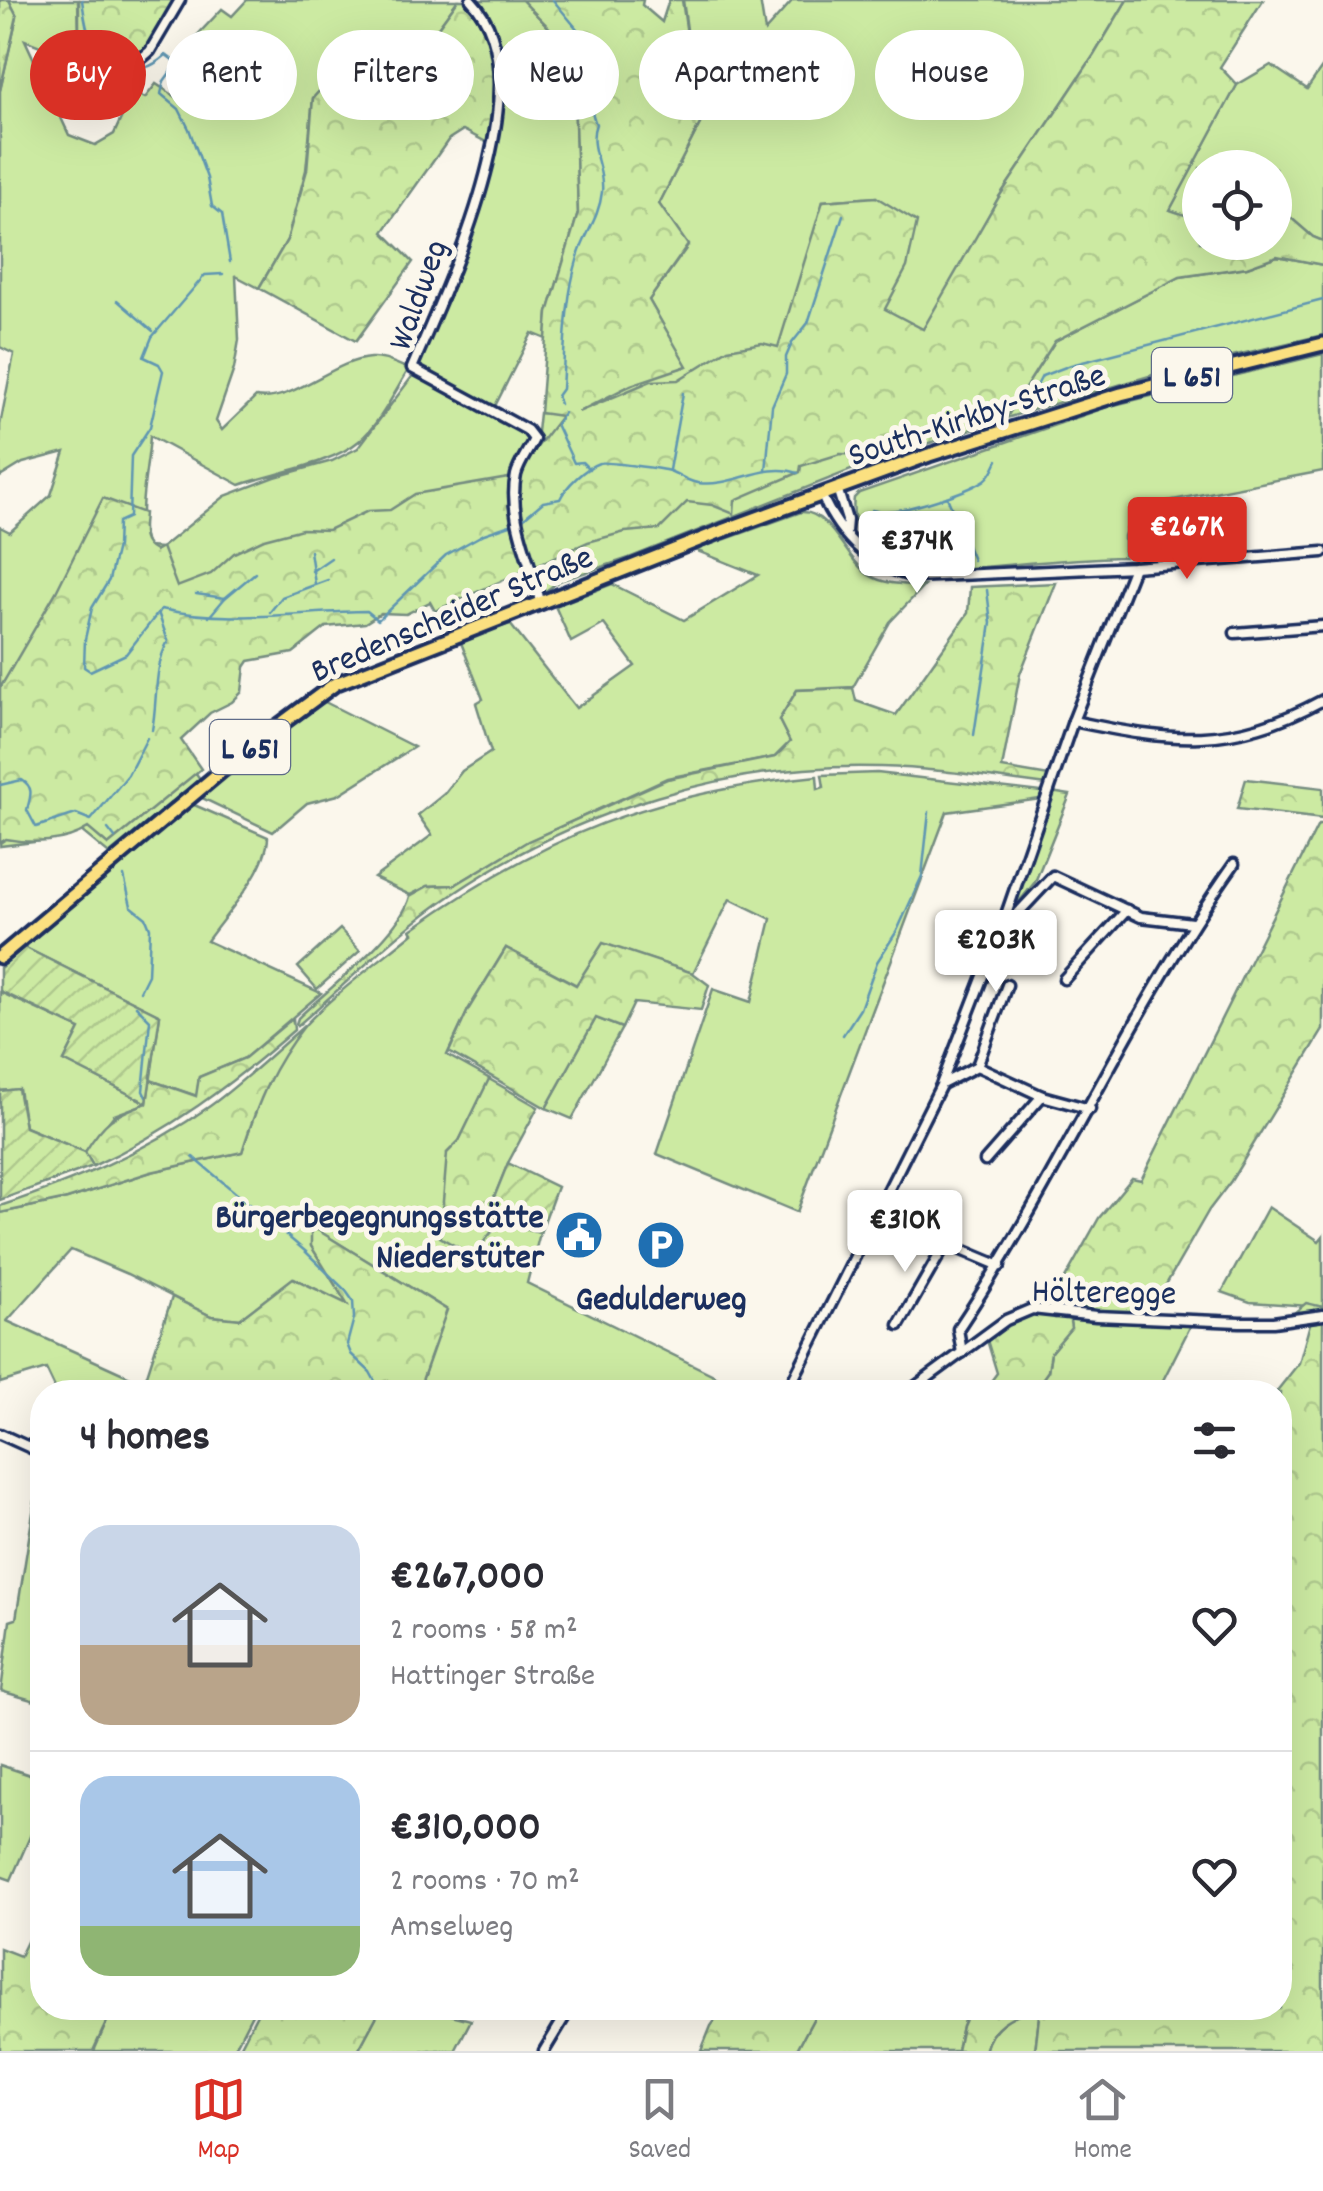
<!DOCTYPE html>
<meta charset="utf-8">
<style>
:root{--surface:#fff;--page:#f2f2f3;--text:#2b2b33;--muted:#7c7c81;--line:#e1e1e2;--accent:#d93025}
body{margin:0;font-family:Dekko,sans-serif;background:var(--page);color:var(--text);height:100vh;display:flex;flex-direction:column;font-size:38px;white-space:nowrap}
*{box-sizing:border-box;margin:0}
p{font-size:32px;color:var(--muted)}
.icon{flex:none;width:55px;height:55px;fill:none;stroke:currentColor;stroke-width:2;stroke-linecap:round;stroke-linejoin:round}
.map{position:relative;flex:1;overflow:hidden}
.drawer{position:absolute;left:30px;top:1380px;width:1262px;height:640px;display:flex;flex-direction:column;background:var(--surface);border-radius:40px;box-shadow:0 10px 40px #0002}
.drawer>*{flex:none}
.top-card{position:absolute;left:30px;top:30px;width:1265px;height:90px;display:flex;gap:20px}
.fabs{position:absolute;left:1182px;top:150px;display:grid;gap:20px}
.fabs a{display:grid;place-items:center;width:110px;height:110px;border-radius:50%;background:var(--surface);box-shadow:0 10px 40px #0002;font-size:50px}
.price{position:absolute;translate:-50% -85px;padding:0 22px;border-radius:10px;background:#fff;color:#222;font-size:32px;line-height:65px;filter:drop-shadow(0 2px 5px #0008)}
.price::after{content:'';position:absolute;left:50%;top:60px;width:30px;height:22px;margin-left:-15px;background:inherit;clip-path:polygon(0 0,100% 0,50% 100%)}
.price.selected{background:var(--accent);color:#fff}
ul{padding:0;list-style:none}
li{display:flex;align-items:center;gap:30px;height:250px;padding:0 50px}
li+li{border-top:2px solid var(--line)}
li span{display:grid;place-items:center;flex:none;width:280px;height:200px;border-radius:30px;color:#555}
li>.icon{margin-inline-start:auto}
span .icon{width:120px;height:120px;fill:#fffc;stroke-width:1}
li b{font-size:42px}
h2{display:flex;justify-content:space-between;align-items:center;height:120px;padding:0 50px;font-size:42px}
.pill{padding:0 35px;border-radius:45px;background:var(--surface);box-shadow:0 10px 40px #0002;font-size:35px;line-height:90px}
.pill.selected{background:var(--accent);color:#fff}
.tab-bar{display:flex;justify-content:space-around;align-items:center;height:140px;border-top:2px solid var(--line);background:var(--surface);font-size:28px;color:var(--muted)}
.tab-bar a{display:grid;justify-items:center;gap:5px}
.tab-bar .selected{color:var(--accent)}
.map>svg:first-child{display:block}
.grass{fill:#cceaa2;stroke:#748c80;stroke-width:2.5}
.forest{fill:url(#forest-crowns);stroke:#748c80;stroke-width:2.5}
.garden{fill:url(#garden-furrows);stroke:#748c80;stroke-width:2.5}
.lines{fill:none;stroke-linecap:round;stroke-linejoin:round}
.stream{stroke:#5f96b2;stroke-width:2.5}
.street-casing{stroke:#1b2f5e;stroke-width:15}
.primary-casing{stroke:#1b2f5e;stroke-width:19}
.street{stroke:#fbf7ec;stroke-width:8}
.primary{stroke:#fbe080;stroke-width:11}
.labels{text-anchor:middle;stroke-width:10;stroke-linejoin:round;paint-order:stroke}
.shield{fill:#fbf7ec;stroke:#5e6b89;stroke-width:2.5}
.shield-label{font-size:32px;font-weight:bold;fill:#1b2f5e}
.street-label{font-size:35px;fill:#1b2f5e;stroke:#fbf7ec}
.poi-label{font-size:35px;font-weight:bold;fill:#1b2f5e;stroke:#fbf7ec;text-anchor:end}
</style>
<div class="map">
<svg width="1323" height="2051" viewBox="0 0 1323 2051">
<defs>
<pattern id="forest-crowns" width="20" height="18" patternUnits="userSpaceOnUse" patternTransform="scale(2.5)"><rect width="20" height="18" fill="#cceaa2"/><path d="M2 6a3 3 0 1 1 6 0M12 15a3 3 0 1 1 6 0" fill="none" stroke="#afc98e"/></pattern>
<pattern id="garden-furrows" width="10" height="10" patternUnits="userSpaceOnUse" patternTransform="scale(2.5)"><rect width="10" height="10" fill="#cceaa2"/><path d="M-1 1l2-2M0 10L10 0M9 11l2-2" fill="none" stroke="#afc98e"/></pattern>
</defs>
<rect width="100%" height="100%" fill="#fbf7ec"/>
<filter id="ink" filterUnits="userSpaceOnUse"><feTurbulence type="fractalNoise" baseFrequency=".01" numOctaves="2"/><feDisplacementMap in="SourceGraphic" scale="20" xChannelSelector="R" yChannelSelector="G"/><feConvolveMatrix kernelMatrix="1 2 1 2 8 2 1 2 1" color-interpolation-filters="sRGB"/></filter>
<g filter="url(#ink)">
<!-- grass -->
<g class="grass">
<path d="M 9,0 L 78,0 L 79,37 L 68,57 L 25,40 L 69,135 L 95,145 L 114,134 L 133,92 L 145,98 L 156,84 L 187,104 L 214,67 L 190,43 L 222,9 L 232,16 L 247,0 L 458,0 L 379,108 L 333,77 L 313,98 L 306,170 L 287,240 L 259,288 L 236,276 L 239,340 L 234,369 L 216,421 L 222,430 L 256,397 C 292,404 334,360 370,358 C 384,357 396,364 409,369 C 394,393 380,423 359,441 C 332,464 274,473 240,485 L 150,436 C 148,471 135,514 147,547 L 161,548 L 225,496 L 275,477 L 332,461 L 358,448 L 414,374 L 525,432 L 532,440 L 514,475 L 427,603 L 330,625 L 254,654 L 169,734 L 200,779 L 109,854 L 80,830 L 34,842 L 0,846 L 0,527 L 10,532 L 51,495 L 65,452 L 23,463 L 0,477 L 0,425 L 14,354 L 0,347 L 0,91 L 17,16 Z"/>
<path d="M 476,0 L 522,0 L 562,41 L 574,91 L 578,213 L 548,313 L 546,339 L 532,333 L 493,410 L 413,367 L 461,259 L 499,106 L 503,73 L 497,40 Z"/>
<path d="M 683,0 L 760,0 L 765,31 L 793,0 L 1127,0 L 1094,55 L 999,197 L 937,308 L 876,404 L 876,197 L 823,201 L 826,455 L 873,447 L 874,461 L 629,558 L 559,581 L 543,593 L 516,474 L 536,441 L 539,413 C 580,416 597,400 632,385 C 649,377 668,372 686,366 L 649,300 L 688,246 L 659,204 L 708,108 L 693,75 Z"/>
<path d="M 1271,65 L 1307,89 L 1323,66 L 1323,241 L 1313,237 L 1275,204 L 1275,168 L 1200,168 L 1200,220 L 1169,211 L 1237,85 Z"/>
<path d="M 1277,256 L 1323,265 L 1323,335 L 1163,372 L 1006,418 L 1055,341 L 1180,277 L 1247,267 Z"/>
<path d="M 1323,354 L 1323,471 L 1147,505 L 1133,512 L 1124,536 L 1124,557 C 1076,558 1030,563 983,567 C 965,568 946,572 928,572 C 890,570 848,539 854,498 L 859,493 L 1110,406 Z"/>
<path d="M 801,512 C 830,510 846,560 869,575 C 884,585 906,584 924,586 L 890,622 L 853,687 L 797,690 L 779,720 L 790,742 L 775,757 L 667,778 L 529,841 L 455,885 L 428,886 L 410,895 L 374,878 L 432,835 L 418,815 L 444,794 L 462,771 L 491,752 L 476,703 L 483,699 L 460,640 L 510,624 L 576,708 L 635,666 L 604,624 L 571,642 L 555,606 L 612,584 L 684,620 L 758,575 L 695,550 Z"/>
<path d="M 321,700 L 414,747 L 338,795 L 307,803 L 273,832 L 200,797 Z"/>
<path d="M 877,773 L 1042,792 L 1040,799 L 947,812 L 797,1212 L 657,1154 L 713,989 L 751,1002 L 771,919 L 730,899 L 693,973 L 603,944 L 577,985 L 506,948 L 468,1010 L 447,1055 L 490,1079 L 459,1141 L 447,1153 L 473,1255 L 500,1222 L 540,1233 L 527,1283 L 740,1388 L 738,1392 L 418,1392 L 446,1309 L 312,1227 L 311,1246 L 348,1305 L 294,1278 L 240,1319 L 211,1316 L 127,1274 L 71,1250 L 7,1321 L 163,1392 L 57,1392 L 46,1369 L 0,1383 L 0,1213 L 67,1199 L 151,1172 L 242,1152 C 252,1121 261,1091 276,1063 C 301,1017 372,967 413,933 L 411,930 C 545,835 653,792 817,776 L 818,789 L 824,787 L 822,775 Z"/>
<path d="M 1051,792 L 1070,795 L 1035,882 L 1006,918 Z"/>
<path d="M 192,804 L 268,837 C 267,870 227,913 207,941 L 321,993 L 245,1058 L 199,1077 L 197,1096 L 150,1080 L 160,1015 L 24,947 Z"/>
<path d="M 340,929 L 360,951 L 317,989 L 298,967 Z"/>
<path d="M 0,992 L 80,1029 L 64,1061 L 147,1103 L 114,1115 L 85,1152 L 25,1127 L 19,1089 L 0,1091 Z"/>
<path d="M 596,1018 L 622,1028 L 572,1119 L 546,1108 Z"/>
<path d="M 1268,1207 L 1319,1241 L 1323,1236 L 1323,1307 L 1250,1302 L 1222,1292 Z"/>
<path d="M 1069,1315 L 1192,1323 L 1157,1392 L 1033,1392 L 1048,1371 L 1051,1352 L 1071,1328 Z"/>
<path d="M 42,1456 L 42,1703 L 1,1691 L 10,1621 L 16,1619 Z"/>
<path d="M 0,1765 L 42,1779 L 42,1809 L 11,1880 L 0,1876 Z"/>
<path d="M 113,2008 L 255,2008 L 233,2051 L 94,2051 Z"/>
<path d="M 381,2008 L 424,2008 L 471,2020 L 455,2051 L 358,2051 Z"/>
<path d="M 819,2008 L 970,2008 L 962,2026 L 957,2051 L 796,2051 Z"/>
<path d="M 1033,2008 L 1040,2008 L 1035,2051 L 985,2051 C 991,2025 1011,2016 1033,2008 Z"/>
</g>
<!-- forest -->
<g class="forest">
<path d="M 0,0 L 9,0 L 17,16 L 0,90 Z"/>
<path d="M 79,0 L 178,0 C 149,50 142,76 79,50 Z"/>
<path d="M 458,0 L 467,0 L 490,42 L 497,74 L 490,144 L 463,130 L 449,139 L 383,232 L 413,262 L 356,341 L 259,288 L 287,240 L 307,170 L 313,98 L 332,77 L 379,108 Z"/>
<path d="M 522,0 L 643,0 L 642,5 L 662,22 L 669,0 L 682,0 L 693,75 L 708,108 L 659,204 L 688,245 L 649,300 L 687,366 L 631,385 L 578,412 L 651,381 L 678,380 L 728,349 L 762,343 L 778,347 L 823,201 L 876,197 L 917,222 L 907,267 L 885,309 L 923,329 L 999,197 L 1094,55 L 1127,0 L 1263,0 L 1220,67 L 1237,85 L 1170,210 L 1200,220 L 1200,242 L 1275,242 L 1275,204 L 1313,237 L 1323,241 L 1323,265 L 1277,256 L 1247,267 L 1180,277 L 1055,341 L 1006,418 L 874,461 L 873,455 L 840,454 L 801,466 L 800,472 L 735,500 L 734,514 L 712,505 L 687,502 L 660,529 L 625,532 L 588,542 L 435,611 L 430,602 L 406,614 L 381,613 L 365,623 L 326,627 L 293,653 L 249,661 L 245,667 L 242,692 L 232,702 L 210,713 L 181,740 L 201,769 L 108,845 L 88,828 C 65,843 32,844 6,839 L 0,843 L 0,688 L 56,592 L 103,498 L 144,513 C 143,529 139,543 155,551 L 162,547 L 177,587 L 211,574 L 234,553 L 264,539 L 302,529 L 328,530 L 368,511 L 390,510 L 415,494 L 514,477 L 561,416 L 540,413 L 548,313 L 578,213 L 574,91 L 562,41 Z"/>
<path d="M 1056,583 L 1020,674 L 1002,768 L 1049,776 L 1047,785 C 992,778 936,768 881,767 C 730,762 578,809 453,894 C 396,932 349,982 297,1026 L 296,1024 L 298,1018 C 329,988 401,934 410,896 L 428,886 L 455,885 L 528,841 L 667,779 L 775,757 L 790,742 L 779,720 L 797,690 L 853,688 L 856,701 L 896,715 L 968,613 L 970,587 Z"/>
<path d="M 1246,779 L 1323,788 L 1323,819 L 1237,809 Z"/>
<path d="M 1318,825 L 1323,825 L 1323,1030 L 1231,1181 L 1209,1210 L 1149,1314 L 1097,1313 L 1049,1307 L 1099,1218 L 1132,1178 L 1141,1180 Z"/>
<path d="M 603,943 L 693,973 L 709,985 L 701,1010 L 634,1003 L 622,1028 L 596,1018 L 546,1108 L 449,1052 L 468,1010 L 506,948 L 576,985 Z"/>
<path d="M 293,1018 L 294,1030 C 232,1084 168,1132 93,1166 L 85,1152 C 104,1121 113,1115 147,1103 L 150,1080 L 196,1096 L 199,1077 L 245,1058 Z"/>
<path d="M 305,1025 C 272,1067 258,1101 242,1152 L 151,1172 L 67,1199 L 0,1213 L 0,1206 C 75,1181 145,1152 210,1106 C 243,1082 274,1052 305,1025 Z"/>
<path d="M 489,1079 L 538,1107 L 508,1163 L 489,1210 L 499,1222 L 473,1256 L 440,1237 L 447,1153 L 459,1141 Z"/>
<path d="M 311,1226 L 447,1310 L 418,1392 L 163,1392 L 144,1384 L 172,1297 L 211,1316 L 240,1319 L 293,1278 L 347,1304 L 311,1246 Z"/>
<path d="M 1306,1303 L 1323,1307 L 1323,2051 L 1035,2051 L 1040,2008 L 1280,2008 L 1280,1392 L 1276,1392 L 1299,1363 L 1311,1320 L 1288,1318 Z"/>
<path d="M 1035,1313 L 1069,1315 L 1071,1328 L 1051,1352 L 1048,1371 L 1033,1392 L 983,1392 L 997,1373 L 987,1340 L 1009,1323 Z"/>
<path d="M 42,1911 L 42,2008 L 113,2008 L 93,2051 L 0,2051 L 0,1948 L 20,1956 Z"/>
<path d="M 260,2008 L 381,2008 L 358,2051 L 238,2051 Z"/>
<path d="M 724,2008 L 819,2008 L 796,2051 L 701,2051 L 711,2026 Z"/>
<path d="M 970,2008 L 1033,2008 C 1011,2016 991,2025 985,2051 L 957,2051 L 962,2026 Z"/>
</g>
<!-- garden -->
<g class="garden">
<path d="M 24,947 L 160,1015 L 147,1103 L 64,1061 L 80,1029 L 0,991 L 0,968 Z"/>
<path d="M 18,1089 L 25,1127 L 85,1152 L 93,1166 L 0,1200 L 0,1091 Z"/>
<path d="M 508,1163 L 557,1187 L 540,1233 L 499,1222 L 489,1210 Z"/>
</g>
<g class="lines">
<!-- stream -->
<g class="stream">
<path d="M 82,0 C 86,26 87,48 112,62"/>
<path d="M 553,0 L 588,42 C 583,60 589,108 596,124 C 587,147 605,168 602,192 C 599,219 584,235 578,257 C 565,299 565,345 562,389 L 557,396 L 560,404"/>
<path d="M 120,65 C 139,73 151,68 166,55 L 177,63 L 164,81 L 161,94 L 179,109 L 189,129 L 207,178 L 212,206 L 222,214 L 230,262"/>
<path d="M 117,300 L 153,331"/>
<path d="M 1031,397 L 1042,376 L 1071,365 L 1323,300"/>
<path d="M 564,413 L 556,424 L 574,463 L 582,462 L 589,469"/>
<path d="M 669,470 L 683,393"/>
<path d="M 766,471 L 772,406 L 786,374 L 786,357 L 792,343 L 808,323 L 843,215"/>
<path d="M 947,497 L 973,560"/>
<path d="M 872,510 C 892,517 966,493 985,480 C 992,475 994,468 998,460"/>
<path d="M 523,519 L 543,502 L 560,499 C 566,486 585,468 599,463 C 603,461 664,469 669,471 C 679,474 687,482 698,483 C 732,488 765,461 798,473"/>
<path d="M 310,551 L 315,584"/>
<path d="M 312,571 L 331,558"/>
<path d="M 196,594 L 225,598"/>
<path d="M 270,612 L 282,597 L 328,580"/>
<path d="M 158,613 L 126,654 L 90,671 L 84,667 L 85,639 L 92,608 L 109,580 L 117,547 L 118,522 L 129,517 L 131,456 L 150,427 L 163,371 L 159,364 L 144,357 L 152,337 L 205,275 L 223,274"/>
<path d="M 159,613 L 161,609 C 228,624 299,612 367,611 L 378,620 L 446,555 L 484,534 L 513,524"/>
<path d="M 209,617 L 225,598 L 255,573"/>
<path d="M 152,730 C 158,700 153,669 168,641 L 159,615"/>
<path d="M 974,735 L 991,623 L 987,590"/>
<path d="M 0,785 L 22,780 C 35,788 30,797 27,810 L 36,827 L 76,814 L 91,820 L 128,775 L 147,738"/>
<path d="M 108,829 L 115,838"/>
<path d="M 124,876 L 131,906 L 146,918 L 150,928 L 148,975 L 140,991"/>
<path d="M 136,1006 L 150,1020 L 143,1091 L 146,1097"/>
<path d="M 843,1035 L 860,1009 L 877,962 L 897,931 L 922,876 L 929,812"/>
<path d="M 193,1157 L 305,1251 L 346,1291 L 353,1301 L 354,1318 L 347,1344 L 351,1354 L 370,1372 L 381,1392"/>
</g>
<!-- street casing -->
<g class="street-casing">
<g id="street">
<path d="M 471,0 C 547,79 448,283 412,368 L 527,430 L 534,439 C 529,450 519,463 516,475 C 507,516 532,563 540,602"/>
<path d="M 92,95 L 105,84 L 109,65 L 143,57 L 150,51 L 180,0"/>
<path d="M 837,488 L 847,520 L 846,532"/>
<path d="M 821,494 C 840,537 869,566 915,577 L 1134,567 L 1323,552"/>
<path d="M 1235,633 L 1323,626"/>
<path d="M 1073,721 C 1172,742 1230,750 1323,700"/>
<path d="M 1004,928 L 1053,876 L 1141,917 L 1192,923"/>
<path d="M 1064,979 L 1127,910"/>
<path d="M 977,1066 L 1007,985"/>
<path d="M 942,1084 L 977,1066 L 1042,1096 L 1090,1109"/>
<path d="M 985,1161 L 1042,1096"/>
<path d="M 871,1224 L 895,1222 L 1000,1266"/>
<path d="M 899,1325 L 945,1245"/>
<path d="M 962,1353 L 958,1329 C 1058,1179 1130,1011 1234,864"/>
<path d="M 787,1392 L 941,1085 L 1000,932 L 1073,721 L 1134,567"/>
<path d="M 908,1392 L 1006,1320 L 1032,1309 L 1096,1316 L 1240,1322 L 1273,1322 L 1323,1315"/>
<path d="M 0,1434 L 42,1453"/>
<path d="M 544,2051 L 570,2008"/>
</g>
</g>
<!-- primary casing -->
<g class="primary-casing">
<path id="primary" d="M 0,957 L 250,747 L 335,684 L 722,531 L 929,455 L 1121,394 L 1323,344"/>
</g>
<!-- street -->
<use href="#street" class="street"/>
<!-- primary -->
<use href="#primary" class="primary"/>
</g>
</g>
<!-- icons -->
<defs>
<g id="civic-disc" transform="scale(2.5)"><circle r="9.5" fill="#1f6fb2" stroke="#fbf7ec"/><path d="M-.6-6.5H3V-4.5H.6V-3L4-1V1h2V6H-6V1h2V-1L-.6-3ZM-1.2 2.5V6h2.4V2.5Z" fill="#fff"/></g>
<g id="parking-disc" transform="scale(2.5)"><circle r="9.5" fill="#1f6fb2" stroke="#fbf7ec"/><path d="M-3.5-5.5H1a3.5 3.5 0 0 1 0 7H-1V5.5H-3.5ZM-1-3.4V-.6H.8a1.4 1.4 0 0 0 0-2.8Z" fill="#fff"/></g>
</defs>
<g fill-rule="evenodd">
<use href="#civic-disc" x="579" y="1235"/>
<use href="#parking-disc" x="661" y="1245"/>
</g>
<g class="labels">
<!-- shield labels -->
<g class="shield">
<rect x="1152" y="348" width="80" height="54" rx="8"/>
<rect x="210" y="720" width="80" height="54" rx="8"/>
</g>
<g class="shield-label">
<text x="1192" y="386">L 651</text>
<text x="250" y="758">L 651</text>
</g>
<!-- street labels -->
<g class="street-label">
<text transform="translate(416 294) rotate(-70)" y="12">Waldweg</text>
<text transform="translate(976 413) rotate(-18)" y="12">South-Kirkby-Straße</text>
<text transform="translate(451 612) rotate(-23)" y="12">Bredenscheider Straße</text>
<text transform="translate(1104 1290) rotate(1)" y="12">Hölteregge</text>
</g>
<!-- poi labels -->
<g class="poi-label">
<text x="544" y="1227">Bürgerbegegnungsstätte<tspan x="544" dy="40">Niederstüter</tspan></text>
<text x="661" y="1309" text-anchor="middle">Gedulderweg</text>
</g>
</g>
</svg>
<div class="fabs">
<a><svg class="icon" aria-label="locate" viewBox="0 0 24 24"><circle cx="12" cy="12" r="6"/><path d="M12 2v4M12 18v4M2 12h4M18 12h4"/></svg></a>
</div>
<b class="price selected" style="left:1187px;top:582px">€267K</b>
<b class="price" style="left:917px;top:596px">€374K</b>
<b class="price" style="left:996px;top:995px">€203K</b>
<b class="price" style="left:905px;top:1275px">€310K</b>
<div class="top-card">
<a class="pill selected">Buy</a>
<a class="pill">Rent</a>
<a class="pill">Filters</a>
<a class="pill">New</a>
<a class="pill">Apartment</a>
<a class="pill">House</a>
</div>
<section class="drawer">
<h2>4 homes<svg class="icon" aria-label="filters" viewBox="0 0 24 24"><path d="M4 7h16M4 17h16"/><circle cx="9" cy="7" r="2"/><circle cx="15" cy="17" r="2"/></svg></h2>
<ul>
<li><span style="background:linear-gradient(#c9d6e8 60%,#b9a48a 0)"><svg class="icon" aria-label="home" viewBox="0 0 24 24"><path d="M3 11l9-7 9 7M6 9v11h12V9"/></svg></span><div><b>€267,000</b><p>2 rooms · 58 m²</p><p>Hattinger Straße</p></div><svg class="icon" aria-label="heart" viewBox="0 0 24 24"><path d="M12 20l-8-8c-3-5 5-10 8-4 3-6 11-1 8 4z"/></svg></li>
<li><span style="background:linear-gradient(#a9c7e8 75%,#8fb573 0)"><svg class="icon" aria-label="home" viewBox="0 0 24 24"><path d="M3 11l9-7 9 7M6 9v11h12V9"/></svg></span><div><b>€310,000</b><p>2 rooms · 70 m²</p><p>Amselweg</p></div><svg class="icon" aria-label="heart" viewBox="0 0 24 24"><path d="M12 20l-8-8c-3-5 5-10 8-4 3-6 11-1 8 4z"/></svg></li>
</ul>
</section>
</div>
<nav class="tab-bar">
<a class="selected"><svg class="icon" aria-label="map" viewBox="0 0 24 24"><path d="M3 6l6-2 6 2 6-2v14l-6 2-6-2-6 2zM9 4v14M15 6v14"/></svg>Map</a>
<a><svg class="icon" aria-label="saved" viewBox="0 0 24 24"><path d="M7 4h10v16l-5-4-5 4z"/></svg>Saved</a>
<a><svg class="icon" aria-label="home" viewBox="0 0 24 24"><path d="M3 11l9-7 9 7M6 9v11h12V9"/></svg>Home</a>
</nav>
